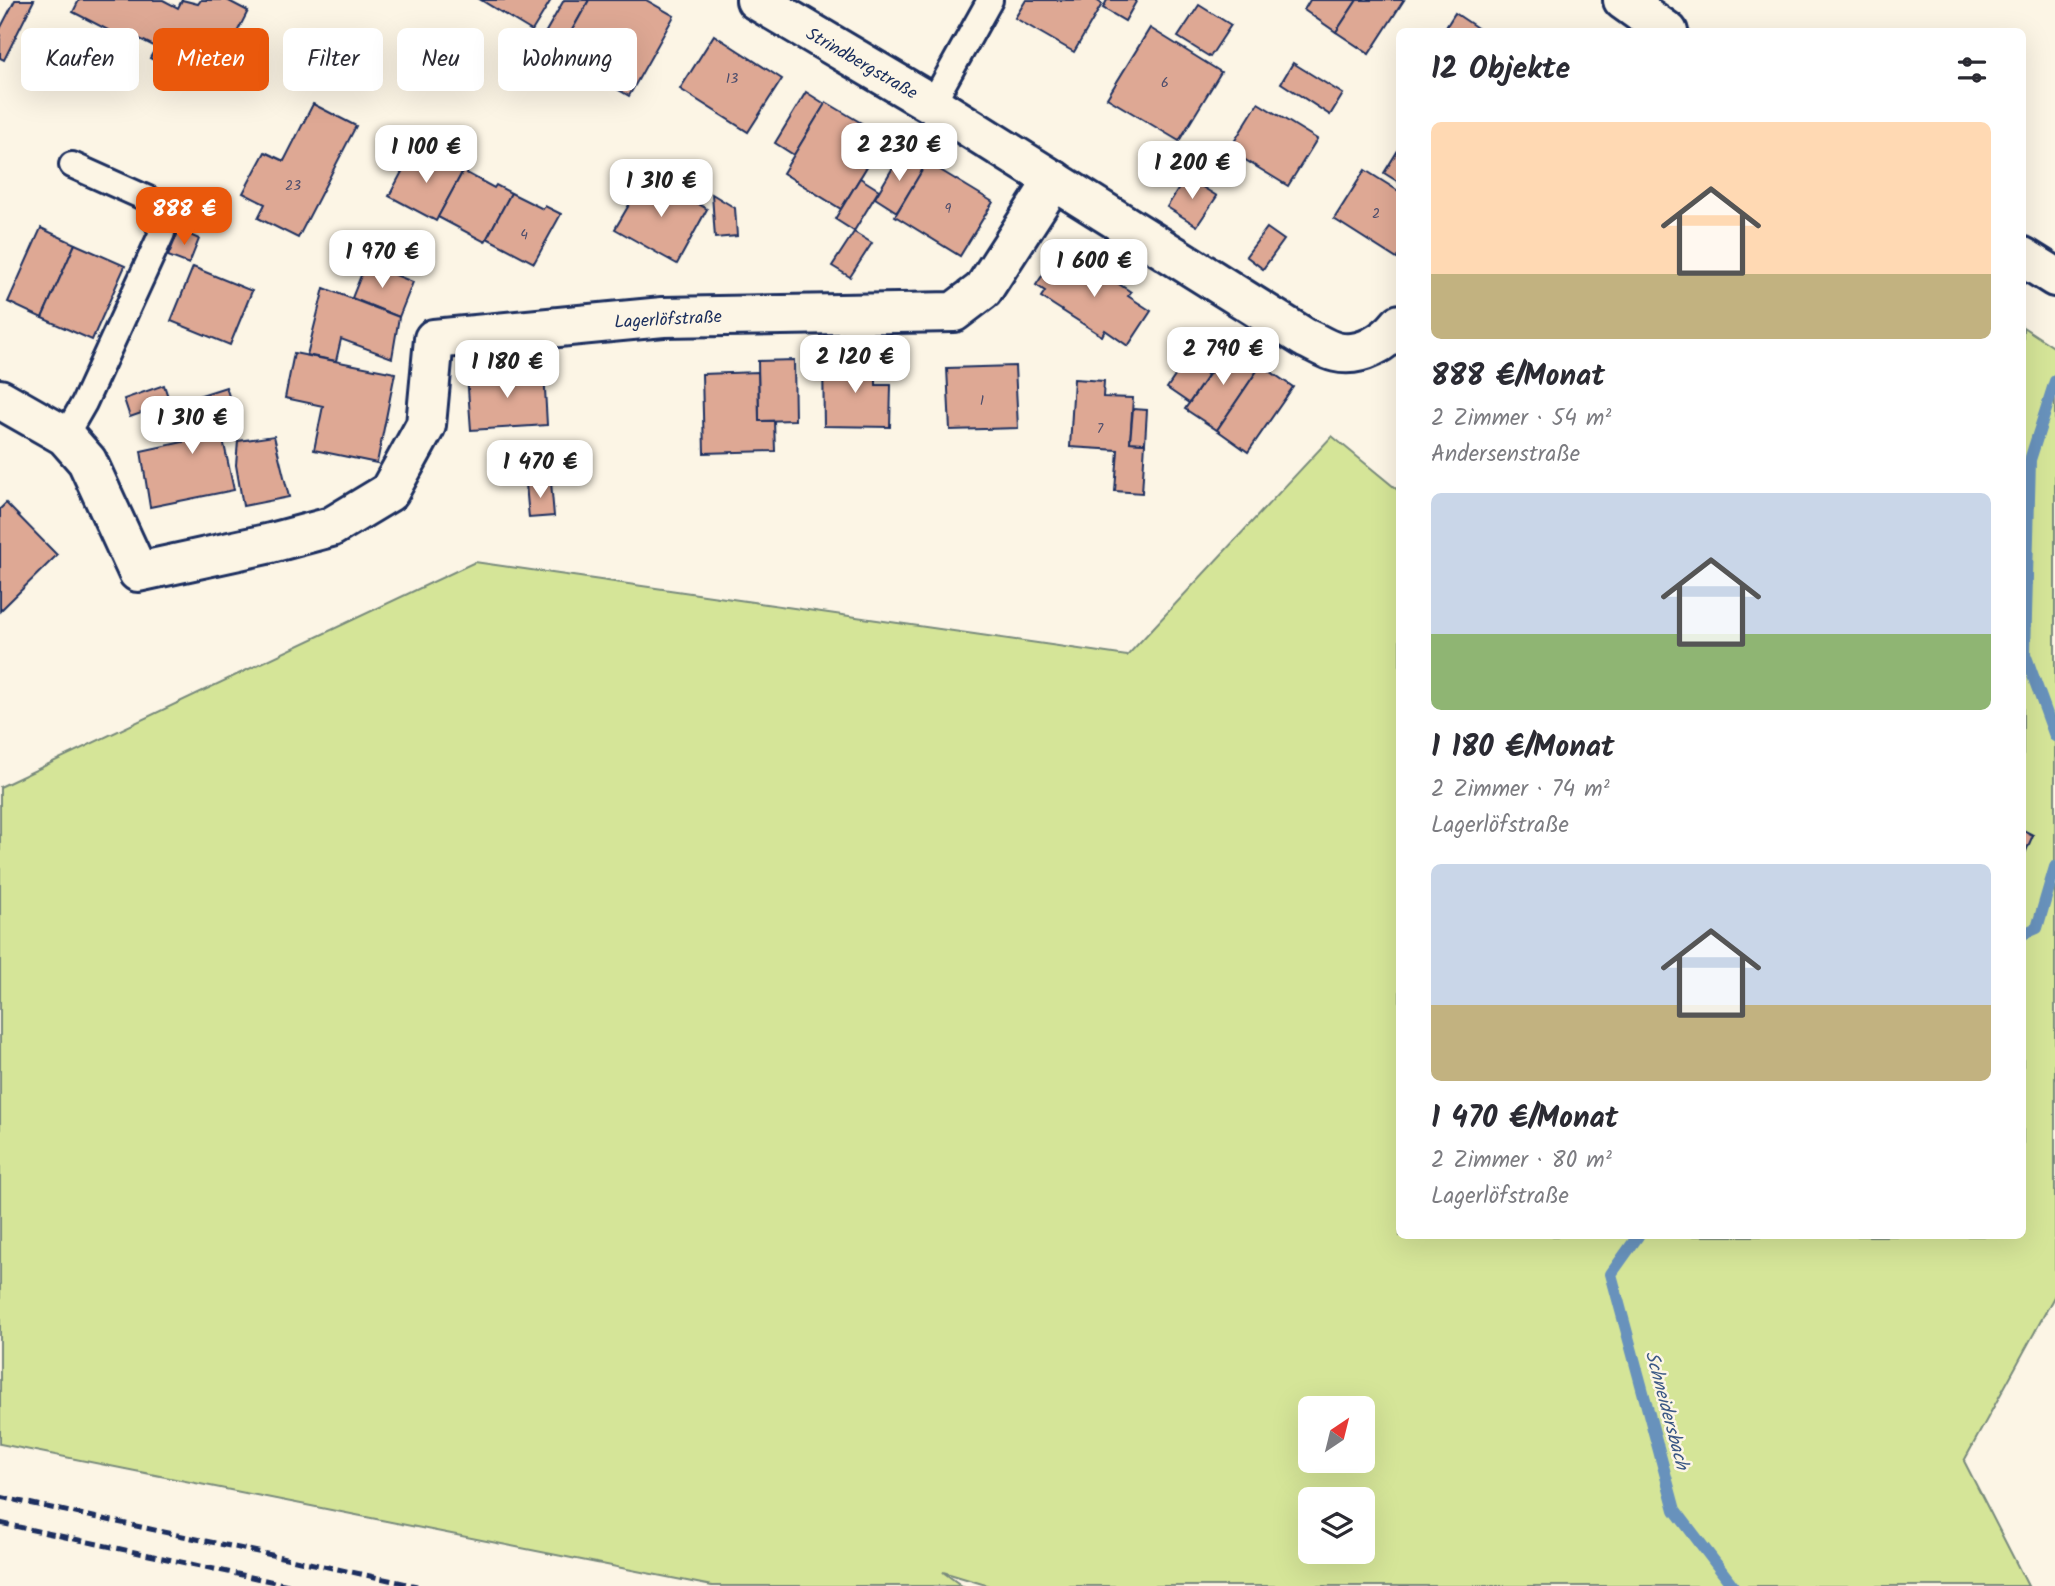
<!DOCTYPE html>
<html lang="de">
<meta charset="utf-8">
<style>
:root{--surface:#fff;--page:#f2f2f3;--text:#2b2b33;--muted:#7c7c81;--accent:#ea580c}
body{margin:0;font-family:Kalam,sans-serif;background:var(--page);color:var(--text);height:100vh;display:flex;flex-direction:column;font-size:26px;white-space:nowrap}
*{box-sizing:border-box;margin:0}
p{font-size:23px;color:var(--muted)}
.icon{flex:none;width:38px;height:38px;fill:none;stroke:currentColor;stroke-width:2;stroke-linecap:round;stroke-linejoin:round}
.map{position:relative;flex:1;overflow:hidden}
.panel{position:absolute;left:1396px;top:28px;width:630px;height:1211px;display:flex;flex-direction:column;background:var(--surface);border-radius:10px;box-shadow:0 7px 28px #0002}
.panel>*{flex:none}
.hud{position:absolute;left:21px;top:28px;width:665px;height:63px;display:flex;gap:14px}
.needle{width:46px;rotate:35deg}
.buttons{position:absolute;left:1298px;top:1396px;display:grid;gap:14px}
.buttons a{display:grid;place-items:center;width:77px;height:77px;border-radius:10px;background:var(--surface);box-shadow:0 7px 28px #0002;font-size:35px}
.price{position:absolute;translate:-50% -60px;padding:0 16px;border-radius:14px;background:#fff;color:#222;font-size:23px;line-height:46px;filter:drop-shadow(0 2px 4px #0008)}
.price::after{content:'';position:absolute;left:50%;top:42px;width:21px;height:16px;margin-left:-10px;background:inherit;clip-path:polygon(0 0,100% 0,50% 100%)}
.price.on{background:var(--accent);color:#fff}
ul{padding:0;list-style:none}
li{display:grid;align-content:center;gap:14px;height:371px;padding:0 35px}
li span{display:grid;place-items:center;height:217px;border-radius:10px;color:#555}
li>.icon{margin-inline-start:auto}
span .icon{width:126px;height:126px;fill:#fffc;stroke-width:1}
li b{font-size:30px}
h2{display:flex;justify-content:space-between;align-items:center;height:84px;padding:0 35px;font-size:30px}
.pill{padding:0 24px;border-radius:10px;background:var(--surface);box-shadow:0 7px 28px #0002;font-size:24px;line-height:63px}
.pill.on{background:var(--accent);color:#fff}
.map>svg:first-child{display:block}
.green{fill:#d5e598;stroke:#788a7b;stroke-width:2;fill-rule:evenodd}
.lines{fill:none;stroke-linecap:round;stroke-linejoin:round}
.stream{stroke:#6892bc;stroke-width:12}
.building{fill:#dea894;stroke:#1b2f5e;stroke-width:2}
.service-casing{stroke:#1b2f5e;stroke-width:30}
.minor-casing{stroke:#1b2f5e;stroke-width:44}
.secondary-casing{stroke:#1b2f5e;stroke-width:44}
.service{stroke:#fcf5e5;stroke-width:24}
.minor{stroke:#fcf5e5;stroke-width:38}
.secondary{stroke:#fcf5e5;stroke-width:38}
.rail{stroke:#1b2f5e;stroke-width:5;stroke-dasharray:10 5;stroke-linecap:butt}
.labels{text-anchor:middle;stroke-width:5;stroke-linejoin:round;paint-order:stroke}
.number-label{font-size:14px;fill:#4c4d6c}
.street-label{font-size:18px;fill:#1b2f5e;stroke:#fcf5e5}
.water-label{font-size:19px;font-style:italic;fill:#3b5885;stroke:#fcf5e5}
</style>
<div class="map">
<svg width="2055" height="1586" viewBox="0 0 2055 1586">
<rect width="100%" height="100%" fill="#fcf5e5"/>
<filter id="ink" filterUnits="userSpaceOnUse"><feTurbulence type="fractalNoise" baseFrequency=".0143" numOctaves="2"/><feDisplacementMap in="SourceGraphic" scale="14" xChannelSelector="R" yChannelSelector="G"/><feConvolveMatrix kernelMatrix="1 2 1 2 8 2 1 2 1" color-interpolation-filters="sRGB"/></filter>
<g filter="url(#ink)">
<!-- green -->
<path class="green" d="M 2023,327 L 2055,348 L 2055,1295 L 1964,1461 L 2028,1586 L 989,1586 L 943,1572 L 962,1586 L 712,1586 L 0,1444 L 0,787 L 475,562 L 1127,656 L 1332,436 L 1400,492 L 1400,1236 L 2023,1236 ZM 1311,1409 L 1363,1409 L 1363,1461 L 1311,1461 ZM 1311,1500 L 1363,1500 L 1363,1552 L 1311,1552 Z"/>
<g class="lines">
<!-- stream -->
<g class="stream">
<path d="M 2055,381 L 2030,460 L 2025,654 L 2055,736"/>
<path d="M 2023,934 L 2037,928 L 2055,867"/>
<path d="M 1638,1236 L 1611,1274 L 1675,1510 L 1733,1586"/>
</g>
</g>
<!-- building -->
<g class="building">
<path d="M 15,0 L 34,0 L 4,60 L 0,58 L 0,29 Z"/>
<path d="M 79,0 L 163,0 L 178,8 L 182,0 L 198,4 L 201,0 L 227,0 L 248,11 L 232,42 L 224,38 L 200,84 L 150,58 L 156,47 L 138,38 L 135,44 L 73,12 Z"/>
<path d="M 481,0 L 551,0 L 532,31 Z"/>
<path d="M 564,0 L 589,0 L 559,53 L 540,42 Z"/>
<path d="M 589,0 L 646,0 L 674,16 L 629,96 L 584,70 L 597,49 L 570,34 Z"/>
<path d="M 1026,0 L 1096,0 L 1102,4 L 1074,52 L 1015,18 Z"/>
<path d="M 1107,0 L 1137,0 L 1125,21 L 1103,8 Z"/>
<path d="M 1310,0 L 1357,0 L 1336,32 L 1304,10 Z"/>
<path d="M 1357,0 L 1404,0 L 1369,54 L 1336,32 Z"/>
<path d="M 1199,5 L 1231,25 L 1210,57 L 1178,37 Z"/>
<path d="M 1455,13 L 1473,25 L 1483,32 L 1443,32 Z"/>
<path d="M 1150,28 L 1221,72 L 1179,141 L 1107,98 Z"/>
<path d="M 714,35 L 782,79 L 748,132 L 680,89 Z"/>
<path d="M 1293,63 L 1343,94 L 1330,115 L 1281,83 Z"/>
<path d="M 806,92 L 825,104 L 794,155 L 775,143 Z"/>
<path d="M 826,102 L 885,137 L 841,209 L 783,173 Z"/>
<path d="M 1258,103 L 1317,139 L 1288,186 L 1229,150 Z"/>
<path d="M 313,104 L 356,126 L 298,238 L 258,218 L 265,204 L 243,193 L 265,152 L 284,161 Z"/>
<path d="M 1400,147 L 1400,183 L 1384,173 Z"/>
<path d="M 413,151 L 445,167 L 447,163 L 463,171 L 436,221 L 389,196 Z"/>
<path d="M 901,154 L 924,168 L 897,212 L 875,198 Z"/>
<path d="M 927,162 L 993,202 L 960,256 L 895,216 Z"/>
<path d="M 1365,170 L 1400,192 L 1400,254 L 1397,259 L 1334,219 Z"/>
<path d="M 463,171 L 494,188 L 496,185 L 511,193 L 485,242 L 438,217 Z"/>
<path d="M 647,174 L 707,209 L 677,264 L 615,229 Z"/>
<path d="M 1186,177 L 1217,196 L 1197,226 L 1167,207 Z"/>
<path d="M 860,178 L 879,190 L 854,231 L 835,219 Z"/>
<path d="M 511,193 L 543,209 L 545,206 L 561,214 L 534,263 L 487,238 Z"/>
<path d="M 712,194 L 735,208 L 737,236 L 715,238 Z"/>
<path d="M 41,228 L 75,244 L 42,318 L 8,302 Z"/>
<path d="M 1267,228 L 1284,240 L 1263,269 L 1246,256 Z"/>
<path d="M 179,230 L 199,239 L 189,264 L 168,256 Z"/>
<path d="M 854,232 L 872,243 L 850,277 L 832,266 Z"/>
<path d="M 75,244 L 125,266 L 92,340 L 42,318 Z"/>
<path d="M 1070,252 L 1131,292 L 1128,296 L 1151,311 L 1128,346 L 1105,330 L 1102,336 L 1041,297 L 1045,291 L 1036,285 L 1046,270 L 1055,275 Z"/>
<path d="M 366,263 L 413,282 L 399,317 L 352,298 Z"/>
<path d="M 193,267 L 252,291 L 230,345 L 171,321 Z"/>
<path d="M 324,288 L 399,317 L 392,358 L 341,339 L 336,361 L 307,355 Z"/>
<path d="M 1230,344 L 1261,365 L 1217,430 L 1185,409 Z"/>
<path d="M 294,353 L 395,373 L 377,463 L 314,450 L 323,406 L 285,398 Z"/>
<path d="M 794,360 L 795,420 L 759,421 L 758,361 Z"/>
<path d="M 823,360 L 876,361 L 876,385 L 891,385 L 890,427 L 824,426 Z"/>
<path d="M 1186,360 L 1208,375 L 1189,403 L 1167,388 Z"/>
<path d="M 1261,365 L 1293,387 L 1248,452 L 1217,430 Z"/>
<path d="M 1015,366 L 1018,428 L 950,430 L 947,368 Z"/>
<path d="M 544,371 L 547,425 L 471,430 L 467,375 Z"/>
<path d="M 758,372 L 759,421 L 774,421 L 775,451 L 704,453 L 702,374 Z"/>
<path d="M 1074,379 L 1104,381 L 1103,397 L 1133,398 L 1130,442 L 1145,443 L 1142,493 L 1115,491 L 1118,450 L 1070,447 Z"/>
<path d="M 164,385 L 170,403 L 130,417 L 124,399 Z"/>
<path d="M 226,387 L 233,408 L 217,412 L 234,490 L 150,507 L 141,451 L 183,442 L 178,420 L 194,416 L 189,399 Z"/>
<path d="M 1133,409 L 1147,410 L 1145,443 L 1130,442 Z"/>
<path d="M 274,436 L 289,497 L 243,506 L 236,465 L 238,441 Z"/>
<path d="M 551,482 L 554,516 L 529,518 L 526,484 Z"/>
<path d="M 6,503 L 57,555 L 0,611 L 0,509 Z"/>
<path d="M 2023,830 L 2033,835 L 2023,858 Z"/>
</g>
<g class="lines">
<!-- service casing -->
<g class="service-casing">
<g id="service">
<path d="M 932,104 L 990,0"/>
<path d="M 65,436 L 84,403 L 162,233 L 148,199 L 72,165"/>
</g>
</g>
<!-- minor casing -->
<g class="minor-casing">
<g id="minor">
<path d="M 756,0 L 932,104 L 1305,338 C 1315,342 1326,350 1336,352 C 1360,358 1386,342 1400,324"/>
<path d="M 0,399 L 65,436 L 87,461 L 138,572 L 271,543 L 331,527 L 389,492 L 426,425 L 434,339 L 663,317 L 954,312 L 983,290 L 1054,180"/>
</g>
</g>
<!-- secondary casing -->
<g class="secondary-casing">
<g id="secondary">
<path d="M 1623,0 L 1668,32"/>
<path d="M 2023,257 L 2055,277"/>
</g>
</g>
<!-- service -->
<use href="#service" class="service"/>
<!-- minor -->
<use href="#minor" class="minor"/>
<!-- secondary -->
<use href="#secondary" class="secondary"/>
<!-- rail -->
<g class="rail">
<path d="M 0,1497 L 417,1586"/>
<path d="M 0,1523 L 293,1586"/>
</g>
</g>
</g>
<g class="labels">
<!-- number labels -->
<g class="number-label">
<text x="732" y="83">13</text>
<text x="1165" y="87">6</text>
<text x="293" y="190">23</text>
<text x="948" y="213">9</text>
<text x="1376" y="218">2</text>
<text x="524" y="239">4</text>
<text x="982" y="405">1</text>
<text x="1100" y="433">7</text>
</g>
<!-- street labels -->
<g class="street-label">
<text transform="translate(862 63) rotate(30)" y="6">Strindbergstraße</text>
<text transform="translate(668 319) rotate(-3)" y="6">Lagerlöfstraße</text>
</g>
<!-- water labels -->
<g class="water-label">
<text transform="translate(1668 1410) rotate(75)" y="7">Schneidersbach</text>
</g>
</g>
</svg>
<div class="buttons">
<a><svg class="needle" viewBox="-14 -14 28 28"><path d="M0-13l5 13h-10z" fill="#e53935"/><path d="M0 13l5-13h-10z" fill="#7c7c81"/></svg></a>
<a><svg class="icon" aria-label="layers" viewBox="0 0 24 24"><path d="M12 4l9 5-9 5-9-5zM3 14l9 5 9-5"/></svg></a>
</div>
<b class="price" style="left:899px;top:183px">2 230 €</b>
<b class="price" style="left:426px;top:185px">1 100 €</b>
<b class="price" style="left:1192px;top:201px">1 200 €</b>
<b class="price" style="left:661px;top:219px">1 310 €</b>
<b class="price on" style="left:184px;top:247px">888 €</b>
<b class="price" style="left:382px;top:290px">1 970 €</b>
<b class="price" style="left:1094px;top:299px">1 600 €</b>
<b class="price" style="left:1223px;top:387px">2 790 €</b>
<b class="price" style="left:855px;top:395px">2 120 €</b>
<b class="price" style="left:507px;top:400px">1 180 €</b>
<b class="price" style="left:192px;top:456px">1 310 €</b>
<b class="price" style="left:540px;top:500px">1 470 €</b>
<div class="hud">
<a class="pill">Kaufen</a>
<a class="pill on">Mieten</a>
<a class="pill">Filter</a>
<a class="pill">Neu</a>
<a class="pill">Wohnung</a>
</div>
<section class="panel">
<h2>12 Objekte<svg class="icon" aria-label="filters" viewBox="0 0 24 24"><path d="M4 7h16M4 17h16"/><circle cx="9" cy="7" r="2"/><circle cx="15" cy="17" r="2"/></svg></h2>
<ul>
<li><span style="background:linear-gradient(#ffd9b3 70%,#c2b280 0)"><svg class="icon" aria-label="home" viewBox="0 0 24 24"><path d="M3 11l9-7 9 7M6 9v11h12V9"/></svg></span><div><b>888 €/Monat</b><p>2 Zimmer · 54 m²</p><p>Andersenstraße</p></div></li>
<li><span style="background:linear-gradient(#c9d6e8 65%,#8fb573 0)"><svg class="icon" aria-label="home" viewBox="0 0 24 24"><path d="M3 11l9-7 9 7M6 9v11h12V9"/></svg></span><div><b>1 180 €/Monat</b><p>2 Zimmer · 74 m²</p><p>Lagerlöfstraße</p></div></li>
<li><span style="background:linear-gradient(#c9d6e8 65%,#c2b280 0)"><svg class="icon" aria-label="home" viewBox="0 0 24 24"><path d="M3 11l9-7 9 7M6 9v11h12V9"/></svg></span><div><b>1 470 €/Monat</b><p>2 Zimmer · 80 m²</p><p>Lagerlöfstraße</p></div></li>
</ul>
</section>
</div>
